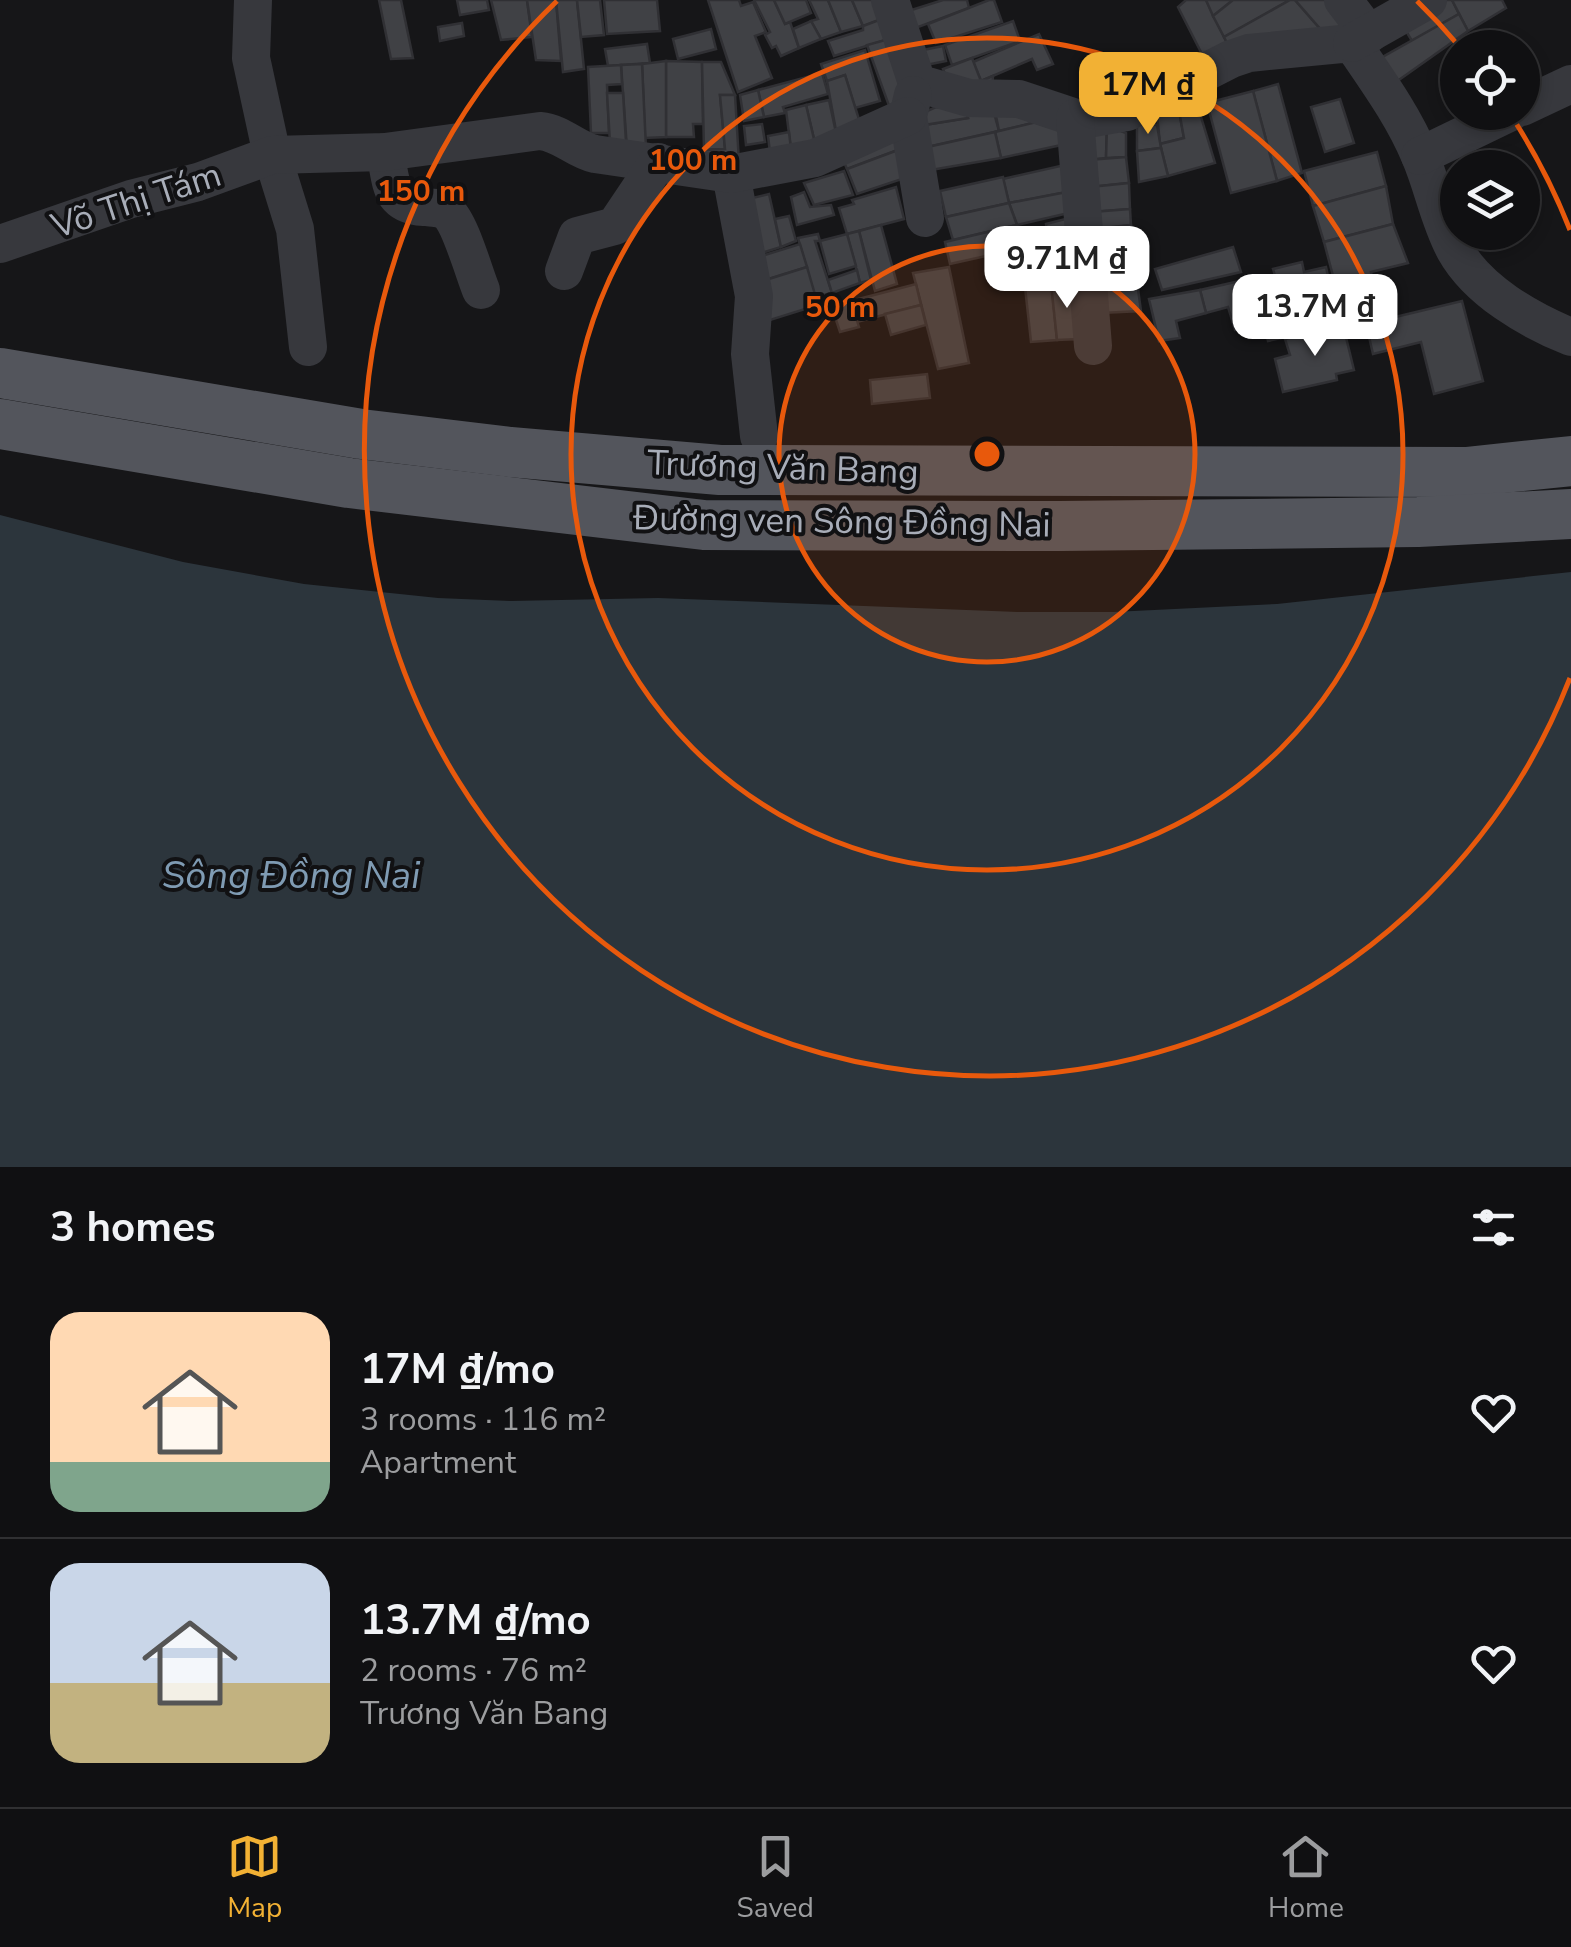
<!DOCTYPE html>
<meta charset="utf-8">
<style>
:root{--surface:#101012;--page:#19191b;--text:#f1f3f6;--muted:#9c9d9f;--line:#303032;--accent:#f2b134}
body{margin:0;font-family:"Nunito Sans",sans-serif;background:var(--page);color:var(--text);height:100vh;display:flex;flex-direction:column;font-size:38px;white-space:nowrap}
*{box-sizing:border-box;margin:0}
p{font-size:32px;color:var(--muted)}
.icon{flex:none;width:55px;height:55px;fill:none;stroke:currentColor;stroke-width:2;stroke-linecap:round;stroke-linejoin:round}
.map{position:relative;height:1167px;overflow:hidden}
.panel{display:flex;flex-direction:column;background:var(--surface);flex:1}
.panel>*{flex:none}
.tools{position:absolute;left:1440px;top:30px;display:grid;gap:20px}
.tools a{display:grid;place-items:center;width:100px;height:100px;border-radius:50%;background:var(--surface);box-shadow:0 5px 15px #0003,0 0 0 2px var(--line);font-size:50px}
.price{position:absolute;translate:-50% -85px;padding:0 22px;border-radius:20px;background:#fff;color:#222;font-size:32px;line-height:65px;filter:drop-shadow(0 2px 5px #0008)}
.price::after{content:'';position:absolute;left:50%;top:60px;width:30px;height:22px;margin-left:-15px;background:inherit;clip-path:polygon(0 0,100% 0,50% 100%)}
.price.selected{background:var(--accent);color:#111}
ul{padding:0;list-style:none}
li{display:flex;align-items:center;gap:30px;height:250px;padding:0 50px}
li+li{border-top:2px solid var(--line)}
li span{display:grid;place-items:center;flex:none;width:280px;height:200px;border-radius:30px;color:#555}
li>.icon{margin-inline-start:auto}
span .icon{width:120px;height:120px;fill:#fffc;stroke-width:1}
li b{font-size:42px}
h2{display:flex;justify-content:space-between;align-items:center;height:120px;padding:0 50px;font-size:42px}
.dock{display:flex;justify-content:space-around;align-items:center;height:140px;border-top:2px solid var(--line);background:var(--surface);font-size:28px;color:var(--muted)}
.dock a{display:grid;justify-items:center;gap:5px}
.dock .selected{color:var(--accent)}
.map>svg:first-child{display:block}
.water{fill:#2c353c}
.building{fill:#404145;stroke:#303034;stroke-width:2.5}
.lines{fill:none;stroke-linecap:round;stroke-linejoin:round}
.minor{stroke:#37383d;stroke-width:38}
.major{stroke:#53555c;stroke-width:50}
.ring{fill:none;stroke:#e8590c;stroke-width:5}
.labels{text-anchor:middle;stroke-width:8;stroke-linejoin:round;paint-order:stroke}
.street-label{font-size:35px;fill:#a8adb8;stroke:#111113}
.water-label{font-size:38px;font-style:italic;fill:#7f9bb3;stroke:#111113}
.centre{fill:#e8590c;stroke:#111113;stroke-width:5}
.ring-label{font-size:30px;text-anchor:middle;font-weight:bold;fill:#e8590c;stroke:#111113;stroke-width:8;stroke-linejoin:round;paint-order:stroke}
</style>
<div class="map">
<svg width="1571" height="1167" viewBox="0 0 1571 1167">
<rect width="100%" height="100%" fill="#161618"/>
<!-- water -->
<path class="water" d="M 0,515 L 183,562 L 304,584 L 438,598 L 511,601 L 658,598 L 1018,612 L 1113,612 L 1277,604 L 1571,572 L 1571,1167 L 0,1167 Z"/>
<!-- building -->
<g class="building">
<path d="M 379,0 L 401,0 L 413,58 L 391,59 Z"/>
<path d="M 457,0 L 487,0 L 489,10 L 460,15 Z"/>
<path d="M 491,0 L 527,0 L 532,37 L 501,40 Z"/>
<path d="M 527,0 L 556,0 L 561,61 L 536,60 Z"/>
<path d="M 556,0 L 577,0 L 584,69 L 563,72 Z"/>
<path d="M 577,0 L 600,0 L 604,35 L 581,37 Z"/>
<path d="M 604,0 L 657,0 L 660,31 L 607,34 Z"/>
<path d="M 708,0 L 739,0 L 741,6 L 753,2 L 766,32 L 755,36 L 772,78 L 738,92 Z"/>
<path d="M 754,0 L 774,0 L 785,24 L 790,22 L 799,48 L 781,56 L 776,46 L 772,48 L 765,35 L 770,32 Z"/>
<path d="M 774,0 L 806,0 L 811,13 L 785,24 Z"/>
<path d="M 809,0 L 828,0 L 841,32 L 821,39 L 811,21 L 818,19 Z"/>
<path d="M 828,0 L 852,0 L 863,26 L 841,32 Z"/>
<path d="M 852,0 L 882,0 L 887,17 L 863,26 Z"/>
<path d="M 943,0 L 967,0 L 969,8 L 913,29 L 905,12 Z"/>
<path d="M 989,0 L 994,0 L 1002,22 L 936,43 L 928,24 Z"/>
<path d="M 1186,0 L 1206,0 L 1230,49 L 1206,62 L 1178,7 Z"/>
<path d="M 1206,0 L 1233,0 L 1213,16 Z"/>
<path d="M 1233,0 L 1290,0 L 1224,37 L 1213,16 Z"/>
<path d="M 1290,0 L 1295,0 L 1330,40 L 1230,49 L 1224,37 Z"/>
<path d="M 1295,0 L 1333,0 L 1354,23 L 1330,40 Z"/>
<path d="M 1438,0 L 1452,0 L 1459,14 L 1412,41 L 1400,21 Z"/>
<path d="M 1452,0 L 1502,0 L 1506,8 L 1468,31 Z"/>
<path d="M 1459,14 L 1468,31 L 1396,82 L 1379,59 Z"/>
<path d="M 887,17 L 889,39 L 834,56 L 828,41 L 863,30 L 863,26 Z"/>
<path d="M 811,21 L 821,39 L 799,48 L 793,29 Z"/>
<path d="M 1013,21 L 1020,41 L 952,65 L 945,45 Z"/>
<path d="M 462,23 L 464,36 L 440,41 L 438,27 Z"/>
<path d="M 711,29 L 716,49 L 678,59 L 673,39 Z"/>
<path d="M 1039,34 L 1053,64 L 1037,70 L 1032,59 L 981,81 L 973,62 Z"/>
<path d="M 889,39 L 905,104 L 892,114 L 867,45 Z"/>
<path d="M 647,44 L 650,63 L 608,66 L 605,49 Z"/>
<path d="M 943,46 L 946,61 L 921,66 L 918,51 Z"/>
<path d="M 865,50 L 880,101 L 855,108 L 845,75 L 827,81 L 821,64 Z"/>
<path d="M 972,58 L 981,81 L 993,76 L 992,90 L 952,91 L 943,69 Z"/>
<path d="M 666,61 L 702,62 L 703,124 L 693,124 L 694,137 L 666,137 Z"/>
<path d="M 666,61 L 666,137 L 645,138 L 642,64 Z"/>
<path d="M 702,62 L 721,62 L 735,95 L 720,95 L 725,149 L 704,150 Z"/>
<path d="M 642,64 L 646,148 L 627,149 L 621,65 Z"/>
<path d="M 621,65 L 622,84 L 607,85 L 609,133 L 591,133 L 588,67 Z"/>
<path d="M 822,73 L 828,94 L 783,107 L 785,113 L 764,117 L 758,90 Z"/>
<path d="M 845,75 L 863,132 L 838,142 L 827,81 Z"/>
<path d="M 1278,84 L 1302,173 L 1277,181 L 1253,91 Z"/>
<path d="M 758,90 L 764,117 L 744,121 L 740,95 Z"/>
<path d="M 1253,91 L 1277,181 L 1231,193 L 1207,103 Z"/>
<path d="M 607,93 L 623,93 L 626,142 L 610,143 Z"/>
<path d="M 1176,94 L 1184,138 L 1160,144 L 1156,105 Z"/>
<path d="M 720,95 L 735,95 L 739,162 L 705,160 L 704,150 L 725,149 Z"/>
<path d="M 1340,99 L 1354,143 L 1325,152 L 1311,107 Z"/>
<path d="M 829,100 L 838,142 L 817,152 L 806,105 Z"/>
<path d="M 806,105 L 817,152 L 792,158 L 786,110 Z"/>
<path d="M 992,106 L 999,131 L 923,148 L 918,126 L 968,118 L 966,109 Z"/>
<path d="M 994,106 L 1037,122 L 999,131 Z"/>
<path d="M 936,107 L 966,109 L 968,118 L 918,126 L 916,116 Z"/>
<path d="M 1198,107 L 1215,163 L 1168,176 L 1160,144 L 1184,138 L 1179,111 Z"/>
<path d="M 1053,118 L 1066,144 L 1001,158 L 995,132 Z"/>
<path d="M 762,124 L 765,142 L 746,145 L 744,126 Z"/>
<path d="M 1137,124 L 1157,125 L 1161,148 L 1137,151 Z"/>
<path d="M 1086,125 L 1107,126 L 1106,158 L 1088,160 Z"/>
<path d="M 1107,126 L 1126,133 L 1126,157 L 1106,158 Z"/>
<path d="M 900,128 L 906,147 L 847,169 L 840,153 Z"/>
<path d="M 789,132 L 792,158 L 771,161 L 768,136 Z"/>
<path d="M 995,132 L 1001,158 L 925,171 L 923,148 Z"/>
<path d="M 906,147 L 911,176 L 857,194 L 847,169 Z"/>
<path d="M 1161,148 L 1168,176 L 1139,182 L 1137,151 Z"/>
<path d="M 1377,152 L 1386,186 L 1313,206 L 1304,171 Z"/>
<path d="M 1126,157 L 1129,183 L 1090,187 L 1088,160 Z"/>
<path d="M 1069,164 L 1072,191 L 1009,203 L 1003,179 Z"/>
<path d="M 844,171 L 853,195 L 814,205 L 804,183 Z"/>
<path d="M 1003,177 L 1009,203 L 946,217 L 940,191 Z"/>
<path d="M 1129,183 L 1130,209 L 1092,212 L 1090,187 Z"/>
<path d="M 1386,186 L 1393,224 L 1324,242 L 1313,206 Z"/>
<path d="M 896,187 L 904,219 L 847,234 L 839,208 L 854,204 L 852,200 Z"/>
<path d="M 1072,191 L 1073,212 L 1017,225 L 1009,203 Z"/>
<path d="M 804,192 L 810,207 L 831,205 L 834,215 L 797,225 L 791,197 Z"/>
<path d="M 769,194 L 781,247 L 752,256 L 740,201 Z"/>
<path d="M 1009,203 L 1017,225 L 953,240 L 946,217 Z"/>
<path d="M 1130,209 L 1131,225 L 1093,229 L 1092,212 Z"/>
<path d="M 789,216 L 796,241 L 781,247 L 775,219 Z"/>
<path d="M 1073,217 L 1077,281 L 1051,284 L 1046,224 Z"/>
<path d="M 1393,224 L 1408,263 L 1371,272 L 1372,278 L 1337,291 L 1324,242 Z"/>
<path d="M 881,225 L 897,284 L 875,291 L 859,231 Z"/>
<path d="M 1017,225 L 1022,248 L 950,264 L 945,242 Z"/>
<path d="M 1131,225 L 1136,274 L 1097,276 L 1094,248 L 1118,244 L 1116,227 Z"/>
<path d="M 859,231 L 871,280 L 860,283 L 847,234 Z"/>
<path d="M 818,234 L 820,241 L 815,241 L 832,293 L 815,297 L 798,238 Z"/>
<path d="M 847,234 L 856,266 L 829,274 L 820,241 Z"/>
<path d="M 1047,238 L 1057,340 L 1031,342 L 1020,241 Z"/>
<path d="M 800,244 L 807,267 L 756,283 L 752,259 Z"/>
<path d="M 1233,247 L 1241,272 L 1162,290 L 1155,269 Z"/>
<path d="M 1302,262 L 1304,272 L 1326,267 L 1339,325 L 1268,341 L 1254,284 L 1276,279 L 1273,269 Z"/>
<path d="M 807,267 L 818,305 L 767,321 L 756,283 Z"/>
<path d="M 949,267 L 969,363 L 938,369 L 913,273 Z"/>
<path d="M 857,270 L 860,283 L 832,293 L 828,280 Z"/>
<path d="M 1136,274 L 1141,311 L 1102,313 L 1097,276 Z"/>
<path d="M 1244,280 L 1257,325 L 1235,330 L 1228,307 L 1206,313 L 1200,290 Z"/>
<path d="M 1077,281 L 1081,339 L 1057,340 L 1051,284 Z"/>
<path d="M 916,284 L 921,305 L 857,322 L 851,301 Z"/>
<path d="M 1200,290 L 1206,313 L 1176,321 L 1180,338 L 1159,341 L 1149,299 Z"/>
<path d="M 851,301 L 859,327 L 840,332 L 832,308 Z"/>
<path d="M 1462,301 L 1483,381 L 1434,394 L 1421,342 L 1373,354 L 1366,324 Z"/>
<path d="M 921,305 L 926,325 L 891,335 L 885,314 Z"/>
<path d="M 1343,325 L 1354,370 L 1336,374 L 1337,380 L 1283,392 L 1275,359 L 1290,355 L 1285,339 Z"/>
<path d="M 927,374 L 930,398 L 872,404 L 870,380 Z"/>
</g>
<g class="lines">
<!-- minor -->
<g class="minor">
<path d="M 253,0 L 251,58 L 272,155 L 295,229 L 308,347"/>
<path d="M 890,0 L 917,83 L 969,98 L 1019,99 L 1082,120 L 1127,112 L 1231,59 L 1249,53 L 1352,43 C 1377,80 1403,115 1420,156 C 1433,186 1439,221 1455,250 C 1478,291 1529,320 1571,337"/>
<path d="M 1343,0 L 1369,34"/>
<path d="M 1352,43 L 1428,0"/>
<path d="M 913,95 L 908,116 L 925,218"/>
<path d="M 1522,107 L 1571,84"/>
<path d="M 1075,118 L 1093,346"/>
<path d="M 385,152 C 392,182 388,205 424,207 C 432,208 440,207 447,212 C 460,222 474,273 481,290"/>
<path d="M 1420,156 L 1511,112"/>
<path d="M 731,174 L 754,296 L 750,354 L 759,436"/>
<path d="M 0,244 L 131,199 L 198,182 L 272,155 L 385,152 L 540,131 C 562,133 574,149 595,154 L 731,174 L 815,158 L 908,116"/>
<path d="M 564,271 L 577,236 L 615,226 L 658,162"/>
</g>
<!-- major -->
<g class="major">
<path d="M 0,373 L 361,434 L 510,452 L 720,470 L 1466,472 L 1571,461"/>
<path d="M 0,424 L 349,483 L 704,525 L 1059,526 L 1418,522 L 1571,514"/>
</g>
</g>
<!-- distance rings -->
<circle cx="987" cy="454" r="208" fill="#e8590c" fill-opacity=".12"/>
<g class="ring">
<circle cx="987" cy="454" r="208"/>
<circle cx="987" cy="454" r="416"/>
<path d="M1570 678A624 624 0 1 1 557 1M1417 1A624 624 0 0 1 1458 45M1510 114A624 624 0 0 1 1570 230"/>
</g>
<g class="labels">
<!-- street labels -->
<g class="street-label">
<text transform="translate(136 200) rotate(-18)" y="12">Võ Thị Tám</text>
<text transform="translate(783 467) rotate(2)" y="12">Trương Văn Bang</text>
<text transform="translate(842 521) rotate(1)" y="12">Đường ven Sông Đồng Nai</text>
</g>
<!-- water labels -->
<g class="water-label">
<text x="291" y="888">Sông Đồng Nai</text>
</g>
</g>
<circle cx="987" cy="454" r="15" class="centre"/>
<g class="ring-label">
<text x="693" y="170">100 m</text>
<text x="421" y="201">150 m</text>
<text x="840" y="317">50 m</text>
</g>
</svg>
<div class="tools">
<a><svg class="icon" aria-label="locate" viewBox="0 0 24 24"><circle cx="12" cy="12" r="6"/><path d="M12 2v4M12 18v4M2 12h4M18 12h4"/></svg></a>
<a><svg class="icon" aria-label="layers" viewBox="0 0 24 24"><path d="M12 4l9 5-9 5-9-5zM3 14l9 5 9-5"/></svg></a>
</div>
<b class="price selected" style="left:1148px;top:137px">17M ₫</b>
<b class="price" style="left:1067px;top:311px">9.71M ₫</b>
<b class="price" style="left:1315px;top:359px">13.7M ₫</b>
</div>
<section class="panel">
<h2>3 homes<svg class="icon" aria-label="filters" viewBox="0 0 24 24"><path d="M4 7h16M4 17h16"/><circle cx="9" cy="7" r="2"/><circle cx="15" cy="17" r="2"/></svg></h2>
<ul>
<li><span style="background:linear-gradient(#ffd9b3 75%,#7fa58c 0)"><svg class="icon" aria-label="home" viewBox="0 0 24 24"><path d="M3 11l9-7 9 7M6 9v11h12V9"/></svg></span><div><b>17M ₫/mo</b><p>3 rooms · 116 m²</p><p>Apartment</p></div><svg class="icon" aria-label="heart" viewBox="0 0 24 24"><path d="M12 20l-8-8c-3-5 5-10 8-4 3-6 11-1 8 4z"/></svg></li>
<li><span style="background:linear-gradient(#c9d6e8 60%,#c2b280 0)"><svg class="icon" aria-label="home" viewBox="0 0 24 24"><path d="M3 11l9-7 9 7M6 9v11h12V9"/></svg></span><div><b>13.7M ₫/mo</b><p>2 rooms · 76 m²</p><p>Trương Văn Bang</p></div><svg class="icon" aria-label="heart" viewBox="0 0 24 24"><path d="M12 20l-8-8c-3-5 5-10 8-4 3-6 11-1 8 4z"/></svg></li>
</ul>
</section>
<nav class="dock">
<a class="selected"><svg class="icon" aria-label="map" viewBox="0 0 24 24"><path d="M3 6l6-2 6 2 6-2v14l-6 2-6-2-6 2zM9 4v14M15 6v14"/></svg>Map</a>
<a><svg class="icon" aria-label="saved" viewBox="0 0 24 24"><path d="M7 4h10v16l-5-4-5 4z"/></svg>Saved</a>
<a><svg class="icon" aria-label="home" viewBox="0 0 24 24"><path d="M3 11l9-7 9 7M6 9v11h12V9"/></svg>Home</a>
</nav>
